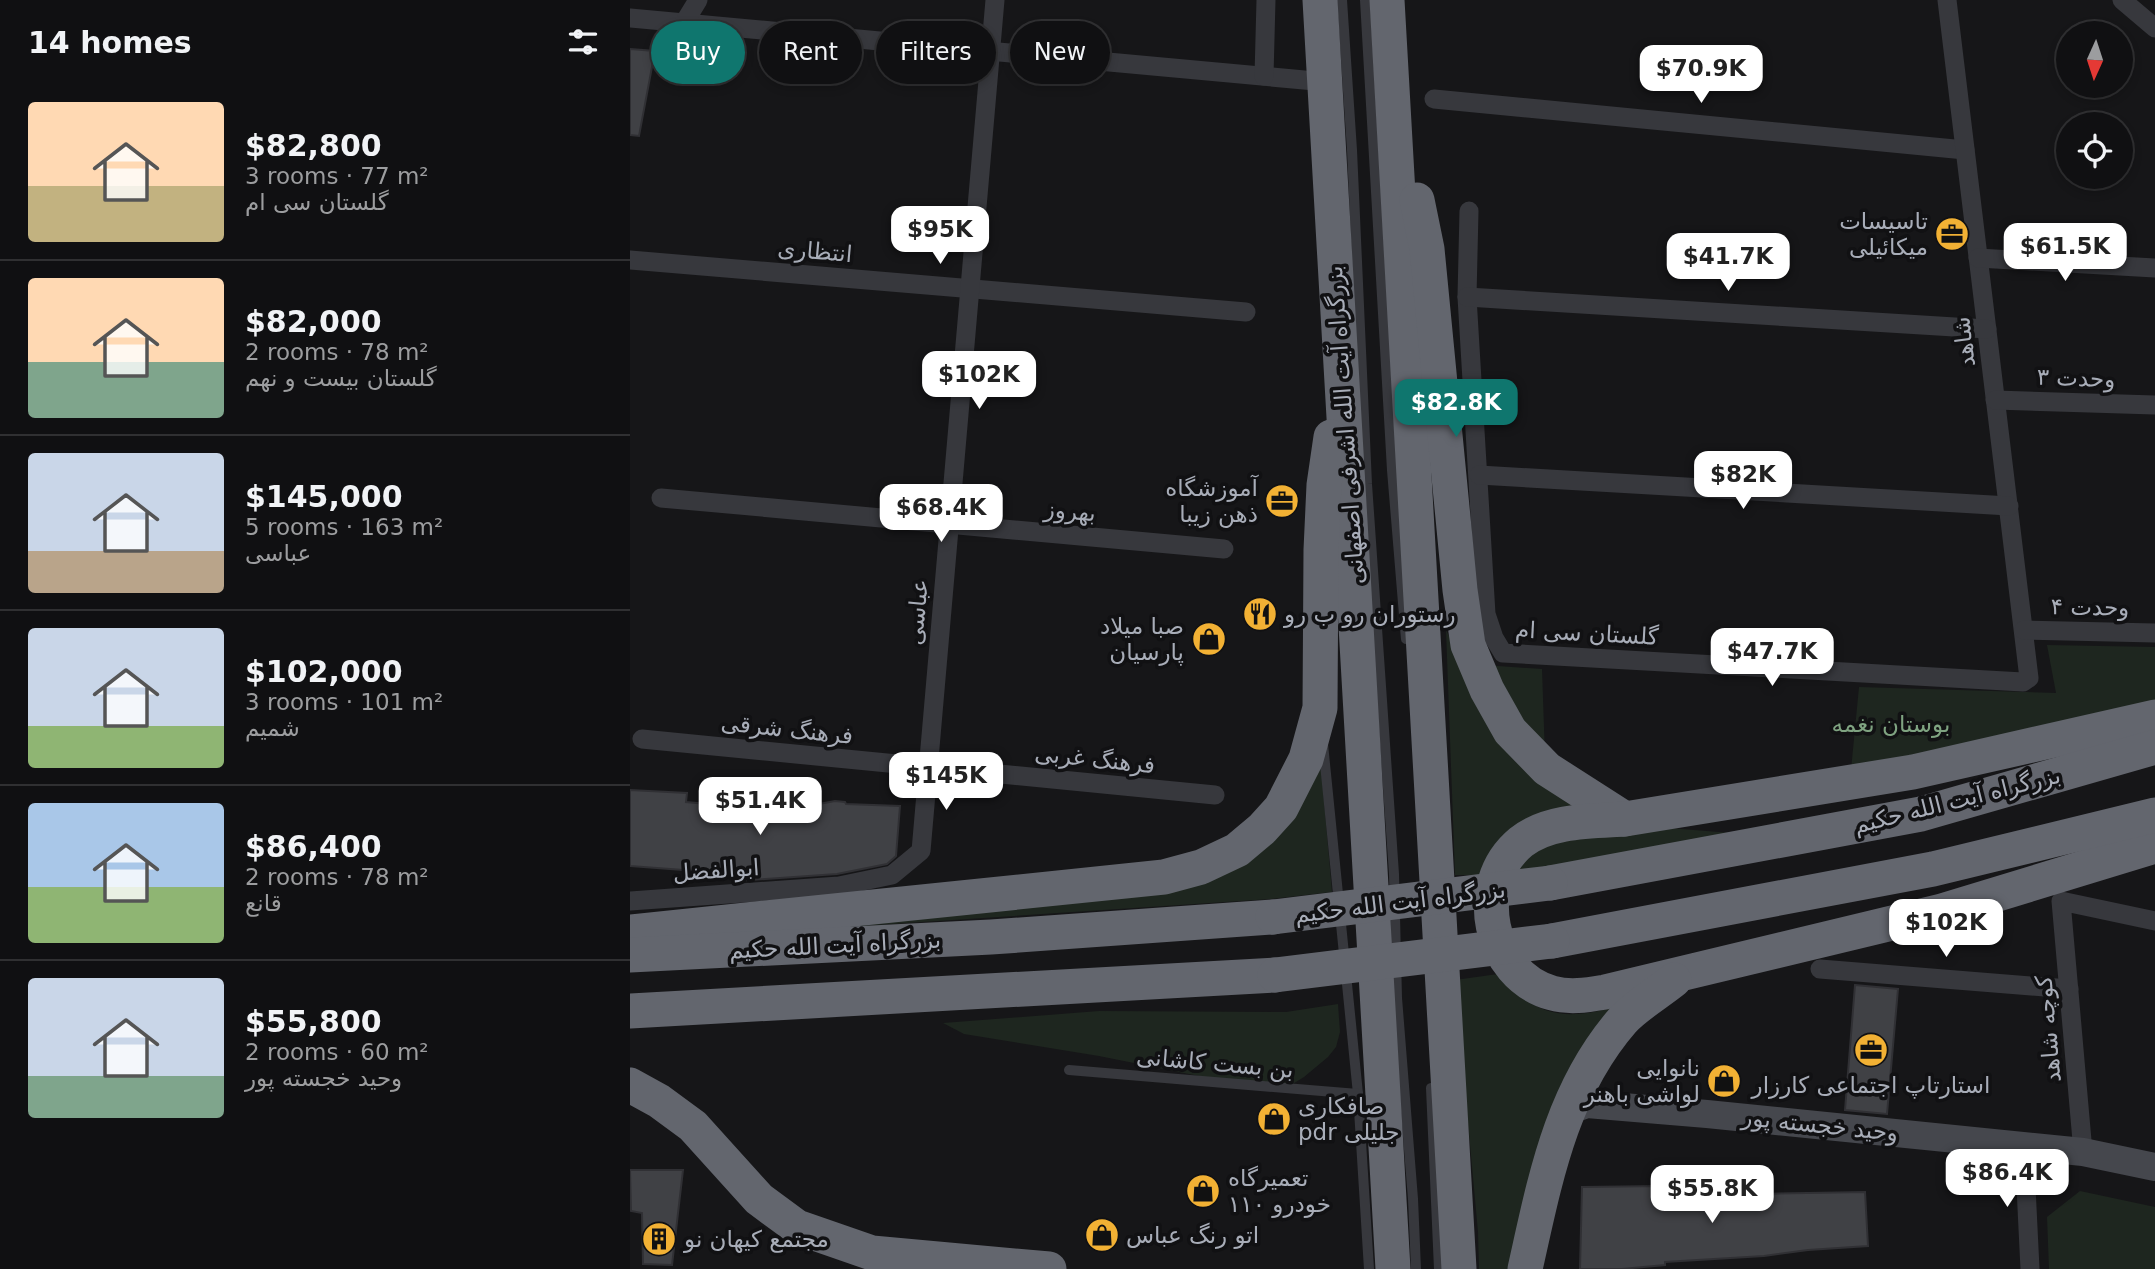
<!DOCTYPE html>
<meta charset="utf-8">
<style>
:root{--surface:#101012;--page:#1e1e20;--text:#f1f3f6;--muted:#9c9d9f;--line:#303032;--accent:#0f766e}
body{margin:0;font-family:"DejaVu Sans",Cairo,sans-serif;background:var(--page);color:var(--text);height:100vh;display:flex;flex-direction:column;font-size:26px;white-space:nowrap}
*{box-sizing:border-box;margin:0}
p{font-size:23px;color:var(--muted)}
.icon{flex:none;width:38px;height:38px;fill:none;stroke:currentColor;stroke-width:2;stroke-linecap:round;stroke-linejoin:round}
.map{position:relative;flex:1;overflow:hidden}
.details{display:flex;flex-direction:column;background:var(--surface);width:630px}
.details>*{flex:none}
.top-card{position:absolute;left:21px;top:21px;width:665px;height:63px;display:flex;gap:14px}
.needle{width:46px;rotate:183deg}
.buttons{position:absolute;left:1426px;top:21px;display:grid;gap:14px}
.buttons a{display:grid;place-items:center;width:77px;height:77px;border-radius:50%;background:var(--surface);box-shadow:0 4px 10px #0003,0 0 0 2px var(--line);font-size:35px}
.price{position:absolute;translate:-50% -60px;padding:0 16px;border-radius:14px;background:#fff;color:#222;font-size:23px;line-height:46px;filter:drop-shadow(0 2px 4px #0008)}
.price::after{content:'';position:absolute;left:50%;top:42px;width:21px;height:16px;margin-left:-10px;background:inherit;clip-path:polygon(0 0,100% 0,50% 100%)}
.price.on{background:var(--accent);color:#fff}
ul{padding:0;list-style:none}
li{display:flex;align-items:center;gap:21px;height:175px;padding:0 28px}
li+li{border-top:2px solid var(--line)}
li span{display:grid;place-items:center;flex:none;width:196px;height:140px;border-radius:7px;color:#555}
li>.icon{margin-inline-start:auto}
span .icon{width:84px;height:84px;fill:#fffc;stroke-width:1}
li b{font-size:30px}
h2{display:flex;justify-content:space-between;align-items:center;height:84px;padding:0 28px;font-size:30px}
.tag{padding:0 24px;border-radius:32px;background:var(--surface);box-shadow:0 4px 10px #0003,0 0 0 2px var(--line);font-size:24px;line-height:63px}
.tag.on{background:var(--accent);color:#fff}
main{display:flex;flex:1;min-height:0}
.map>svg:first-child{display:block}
.green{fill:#1e261f}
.building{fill:#404145;stroke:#303034;stroke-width:2}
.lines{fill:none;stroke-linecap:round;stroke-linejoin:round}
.lane{stroke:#37383d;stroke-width:10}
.street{stroke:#37383d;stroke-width:19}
.secondary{stroke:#45474d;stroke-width:28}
.highway{stroke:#63666e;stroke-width:35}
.highway-bridge{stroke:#63666e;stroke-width:35}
.labels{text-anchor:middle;stroke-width:7;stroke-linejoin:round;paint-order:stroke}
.poi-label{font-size:23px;fill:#a8adb8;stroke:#111113;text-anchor:start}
.street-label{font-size:23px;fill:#a8adb8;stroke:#111113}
.park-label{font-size:23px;fill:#7fa381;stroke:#111113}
</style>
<main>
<section class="details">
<h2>14 homes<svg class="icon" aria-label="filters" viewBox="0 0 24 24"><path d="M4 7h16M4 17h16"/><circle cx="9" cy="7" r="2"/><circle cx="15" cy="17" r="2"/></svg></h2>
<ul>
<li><span style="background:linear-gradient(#ffd9b3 60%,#c2b280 0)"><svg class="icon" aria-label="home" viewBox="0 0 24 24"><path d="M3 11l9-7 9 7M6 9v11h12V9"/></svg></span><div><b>$82,800</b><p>3 rooms · 77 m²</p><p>گلستان سی ام</p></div></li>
<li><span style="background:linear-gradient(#ffd9b3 60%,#7fa58c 0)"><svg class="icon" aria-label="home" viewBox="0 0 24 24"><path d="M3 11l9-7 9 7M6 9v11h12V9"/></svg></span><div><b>$82,000</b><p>2 rooms · 78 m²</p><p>گلستان بیست و نهم</p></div></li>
<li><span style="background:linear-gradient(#c9d6e8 70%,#b9a48a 0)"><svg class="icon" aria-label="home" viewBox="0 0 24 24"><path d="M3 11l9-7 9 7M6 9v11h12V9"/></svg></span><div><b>$145,000</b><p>5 rooms · 163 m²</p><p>عباسی</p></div></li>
<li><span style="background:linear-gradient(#c9d6e8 70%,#8fb573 0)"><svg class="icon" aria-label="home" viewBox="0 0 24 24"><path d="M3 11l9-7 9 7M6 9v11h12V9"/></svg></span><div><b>$102,000</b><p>3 rooms · 101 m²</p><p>شمیم</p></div></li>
<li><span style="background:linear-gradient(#a9c7e8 60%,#8fb573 0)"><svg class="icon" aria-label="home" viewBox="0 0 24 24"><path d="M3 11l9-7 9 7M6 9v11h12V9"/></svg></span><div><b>$86,400</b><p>2 rooms · 78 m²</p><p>قانع</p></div></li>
<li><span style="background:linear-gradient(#c9d6e8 70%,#7fa58c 0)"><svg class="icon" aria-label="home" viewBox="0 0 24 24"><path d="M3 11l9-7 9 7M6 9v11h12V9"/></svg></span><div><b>$55,800</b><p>2 rooms · 60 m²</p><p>وحید خجسته پور</p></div></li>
</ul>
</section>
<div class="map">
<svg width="1525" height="1269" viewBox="0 0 1525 1269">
<rect width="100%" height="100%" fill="#161618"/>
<!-- green -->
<g class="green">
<path d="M 816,630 L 830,658 L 967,813 L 855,875 L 825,875 Z"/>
<path d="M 1417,645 L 1525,647 L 1525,700 L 1221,770 L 1229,687 L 1426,693 Z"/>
<path d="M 854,665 L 912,669 L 915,757 Z"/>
<path d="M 690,755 L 702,892 L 641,899 L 33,939 L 555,881 Z"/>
<path d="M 1039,828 L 1114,834 L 881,872 L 911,843 Z"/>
<path d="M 868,974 C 901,1013 931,1022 980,1008 L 886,1269 L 849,1269 L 848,1232 L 825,980 Z"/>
<path d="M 708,1004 L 710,1032 L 706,1047 L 698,1057 L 674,1077 L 661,1085 L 624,1087 L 469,1056 L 334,1034 L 313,1023 L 469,1011 L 656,1012 Z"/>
<path d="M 1450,1191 L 1525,1207 L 1525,1269 L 1419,1269 L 1417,1217 Z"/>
</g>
<!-- building -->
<g class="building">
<path d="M 0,49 L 25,51 L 9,136 L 0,135 Z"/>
<path d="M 0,790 L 57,793 L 56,802 L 112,807 L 115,804 L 168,806 L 171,802 L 178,806 L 205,801 L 215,802 L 216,804 L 270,806 L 266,856 L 257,864 L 207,874 L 105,881 L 106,874 L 0,866 Z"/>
<path d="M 1225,985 L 1268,989 L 1257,1114 L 1215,1110 Z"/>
<path d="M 0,1170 L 53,1170 L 42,1265 L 13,1264 L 12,1213 L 1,1211 Z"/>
<path d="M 1031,1186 L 1031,1191 L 1117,1194 L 1235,1192 L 1238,1246 L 1178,1250 L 1134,1256 L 1035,1262 L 1035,1265 L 992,1269 L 950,1269 L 952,1187 Z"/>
</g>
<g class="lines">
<!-- lane -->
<g class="lane">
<path d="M 712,0 L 722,150 L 737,484 L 764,874 L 767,998 L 783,1199 L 786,1269"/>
<path d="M 735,0 L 762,470 L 776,639"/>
<path d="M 693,744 L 728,1094 L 739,1269"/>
<path d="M 439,1070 L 728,1094"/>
<path d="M 801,1088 L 809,1269"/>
</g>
<!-- street -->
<g class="street">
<path d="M 1492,0 L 1525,28"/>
<path d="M 0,18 L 696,82"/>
<path d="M 54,23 L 68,0"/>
<path d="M 634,76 L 636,0"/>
<path d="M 804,99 L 1335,150"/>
<path d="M 839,211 L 837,297 L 856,614 L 864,638 L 873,653 L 1393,682 L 1399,678 L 1317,0"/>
<path d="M 1348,258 L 1525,268"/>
<path d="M 0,260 L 616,312"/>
<path d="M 837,297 L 1357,329"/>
<path d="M 1365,400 L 1525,405"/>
<path d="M 849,475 L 1379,506"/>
<path d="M 31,498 L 594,549"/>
<path d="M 1394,630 L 1525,633"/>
<path d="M 12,739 L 585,795"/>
<path d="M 0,901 L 209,886 L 262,875 L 291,851 L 365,0"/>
<path d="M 1190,969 L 1439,989"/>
<path d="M 1394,1146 L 1400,1269"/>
<path d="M 1453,1152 L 1431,901 L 1525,921"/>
</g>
<!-- secondary -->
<path class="secondary" d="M 937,1111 L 957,1104 L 1077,1114 L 1453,1152 L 1525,1167"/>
<!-- highway -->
<g class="highway">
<path d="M 690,0 L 763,1269"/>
<path d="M 757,0 L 829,1269"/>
<path d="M 787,200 L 797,249 L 830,590 L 838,645 L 857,690 L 880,731 L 917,769 L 995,819"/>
<path d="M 1525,717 L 1283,772 L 995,819 C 962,821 918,820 891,842 C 840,884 858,975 922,993 C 940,998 957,995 975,992 L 1312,911 L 1525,846"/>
<path d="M 920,883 L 1291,814 L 1525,747"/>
<path d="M 0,932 L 534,877 L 571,867 L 607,850 L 632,829 L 651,808 L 676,759 L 690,708 L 691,550 L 694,485 L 701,437"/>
<path d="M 922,941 L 1303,869 L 1525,815"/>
<path d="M 0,955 L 361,937 L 643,917"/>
<path d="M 0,1011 L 645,975"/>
<path d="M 0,1085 L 29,1101 L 63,1126 L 129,1199 L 167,1227 L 242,1253 L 419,1269"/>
<path d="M 895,1269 C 915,1180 931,1091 993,1020 C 1007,1005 1028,993 1044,980"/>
</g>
<!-- highway-bridge -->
<g class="highway-bridge">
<path d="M 643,917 L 920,883"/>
<path d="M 645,975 L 922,941"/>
</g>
</g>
<!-- icons -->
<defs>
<g id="office-disc" transform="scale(1.75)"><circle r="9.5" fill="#f2b134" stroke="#111113"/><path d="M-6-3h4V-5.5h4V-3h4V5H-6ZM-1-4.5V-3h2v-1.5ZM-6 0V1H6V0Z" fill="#111"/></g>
<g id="restaurant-disc" transform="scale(1.75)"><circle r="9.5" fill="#f2b134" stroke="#111113"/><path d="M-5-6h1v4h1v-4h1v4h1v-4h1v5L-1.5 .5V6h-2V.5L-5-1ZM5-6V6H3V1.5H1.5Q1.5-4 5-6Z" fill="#111"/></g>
<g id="shop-disc" transform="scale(1.75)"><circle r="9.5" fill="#f2b134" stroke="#111113"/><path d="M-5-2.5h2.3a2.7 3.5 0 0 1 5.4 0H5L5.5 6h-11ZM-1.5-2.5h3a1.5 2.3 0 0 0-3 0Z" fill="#111"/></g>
<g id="building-disc" transform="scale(1.75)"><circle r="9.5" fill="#f2b134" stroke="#111113"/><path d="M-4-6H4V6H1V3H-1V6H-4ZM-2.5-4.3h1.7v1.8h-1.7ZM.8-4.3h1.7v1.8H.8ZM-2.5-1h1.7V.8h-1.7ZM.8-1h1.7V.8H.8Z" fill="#111"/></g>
</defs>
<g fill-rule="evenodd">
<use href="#office-disc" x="1322" y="234"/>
<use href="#office-disc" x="652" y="501"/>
<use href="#restaurant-disc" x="630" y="614"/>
<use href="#shop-disc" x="579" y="639"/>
<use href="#office-disc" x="1241" y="1050"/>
<use href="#shop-disc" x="1094" y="1081"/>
<use href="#shop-disc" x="644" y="1119"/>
<use href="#shop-disc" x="573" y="1191"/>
<use href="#shop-disc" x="472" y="1235"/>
<use href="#building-disc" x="29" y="1239"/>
</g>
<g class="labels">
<!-- poi labels -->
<g class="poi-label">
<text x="1298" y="229" text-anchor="end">تاسیسات<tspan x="1298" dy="26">میکائیلی</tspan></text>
<text x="628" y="496" text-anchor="end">آموزشگاه<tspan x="628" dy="26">ذهن زیبا</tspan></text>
<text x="654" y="622">رستوران رو ب رو</text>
<text x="554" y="634" text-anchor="end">صبا میلاد<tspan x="554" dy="26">پارسیان</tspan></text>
<text x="1070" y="1076" text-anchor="end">نانوایی<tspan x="1070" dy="26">لواشی باهنر</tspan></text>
<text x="1241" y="1093" text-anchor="middle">استارتاپ اجتماعی کارزار</text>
<text x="668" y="1114">صافکاری<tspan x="668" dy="26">pdr جلیلی</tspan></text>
<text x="598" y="1186">تعمیرگاه<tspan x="598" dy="26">خودرو ۱۱۰</tspan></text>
<text x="496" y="1243">اتو رنگ عباس</text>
<text x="54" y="1247">مجتمع کیهان نو</text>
</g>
<!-- street labels -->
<g class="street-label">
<text transform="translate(185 251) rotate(5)" y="8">انتظاری</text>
<text transform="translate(1334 342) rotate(-97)" y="8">شاهد</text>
<text transform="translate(1446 378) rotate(2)" y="8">وحدت ۳</text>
<text transform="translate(715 425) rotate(-94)" y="8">بزرگراه آیت الله اشرفی اصفهانی</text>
<text transform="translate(440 511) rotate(5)" y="8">بهروز</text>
<text transform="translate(1460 607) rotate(1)" y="8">وحدت ۴</text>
<text transform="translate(287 612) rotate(-85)" y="8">عباسی</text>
<text transform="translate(957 633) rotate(3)" y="8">گلستان سی ام</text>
<text transform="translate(157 729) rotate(6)" y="8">فرهنگ شرقی</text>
<text transform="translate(465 759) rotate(6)" y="8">فرهنگ غربی</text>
<text transform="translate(1327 800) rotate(-14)" y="8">بزرگراه آیت الله حکیم</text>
<text transform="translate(86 870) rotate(-4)" y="8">ابوالفضل</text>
<text transform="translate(770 902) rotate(-7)" y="8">بزرگراه آیت الله حکیم</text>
<text transform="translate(205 945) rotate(-3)" y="8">بزرگراه آیت الله حکیم</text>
<text transform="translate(1418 1029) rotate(-95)" y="8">کوچه شاهد</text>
<text transform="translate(585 1063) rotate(5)" y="8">بن بست کاشانی</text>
<text transform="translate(1190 1125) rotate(6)" y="8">وحید خجسته پور</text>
</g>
<!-- park labels -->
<g class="park-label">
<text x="1261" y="732">بوستان نغمه</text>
</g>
</g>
</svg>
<div class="buttons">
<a><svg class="needle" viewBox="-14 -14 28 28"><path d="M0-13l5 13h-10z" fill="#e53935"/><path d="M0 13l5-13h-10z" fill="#9c9d9f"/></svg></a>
<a><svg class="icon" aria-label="locate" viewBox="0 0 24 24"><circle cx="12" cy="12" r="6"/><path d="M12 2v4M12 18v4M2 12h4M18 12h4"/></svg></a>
</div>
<b class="price" style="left:1071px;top:105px">$70.9K</b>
<b class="price" style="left:310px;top:266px">$95K</b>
<b class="price" style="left:1435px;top:283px">$61.5K</b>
<b class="price" style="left:1098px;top:293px">$41.7K</b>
<b class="price" style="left:349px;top:411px">$102K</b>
<b class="price on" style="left:826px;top:439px">$82.8K</b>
<b class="price" style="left:1113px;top:511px">$82K</b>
<b class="price" style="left:311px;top:544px">$68.4K</b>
<b class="price" style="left:1142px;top:688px">$47.7K</b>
<b class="price" style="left:316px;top:812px">$145K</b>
<b class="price" style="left:130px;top:837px">$51.4K</b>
<b class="price" style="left:1316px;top:959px">$102K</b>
<b class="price" style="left:1377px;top:1209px">$86.4K</b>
<b class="price" style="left:1082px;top:1225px">$55.8K</b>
<div class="top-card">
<a class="tag on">Buy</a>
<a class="tag">Rent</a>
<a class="tag">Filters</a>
<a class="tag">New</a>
</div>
</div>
</main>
